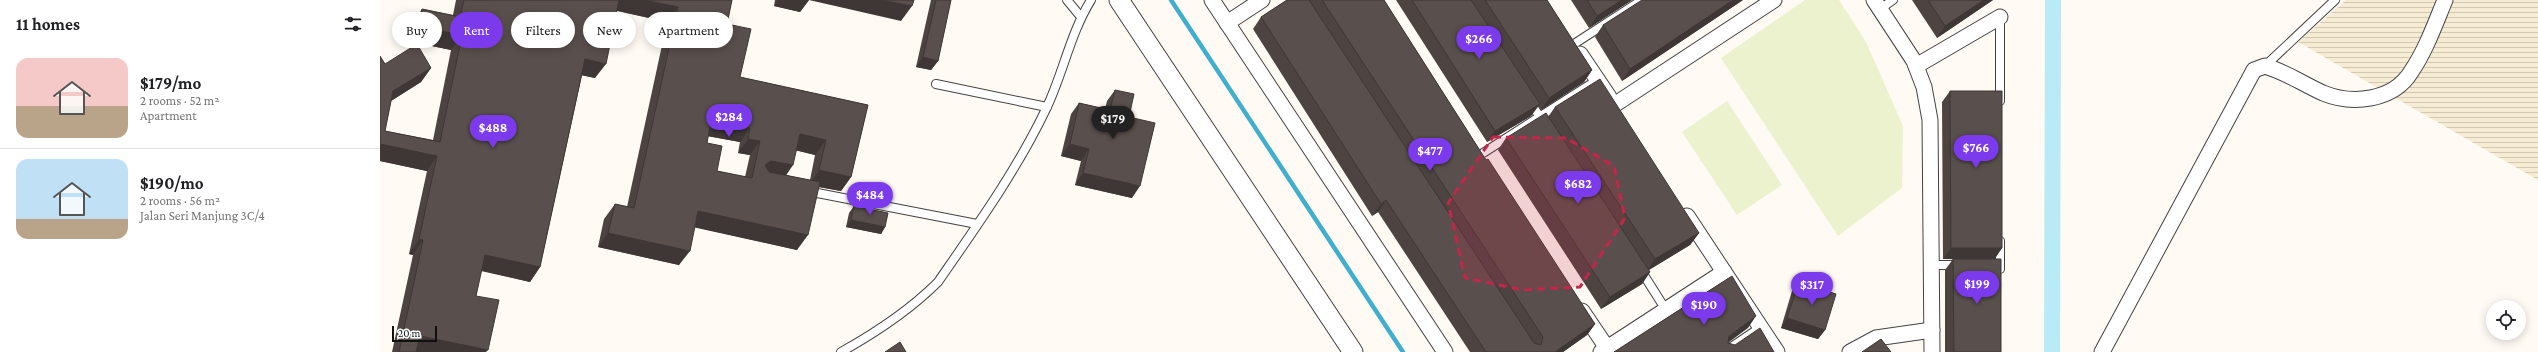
<!DOCTYPE html>
<meta charset="utf-8">
<style>
:root{--surface:#fff;--page:#f2f2f2;--text:#202124;--muted:#757577;--line:#e0e0e0;--accent:#7c3aed}
body{margin:0;font-family:"Crimson Pro",serif;background:var(--page);color:var(--text);height:100vh;display:flex;flex-direction:column;font-size:15px;white-space:nowrap}
*{box-sizing:border-box;margin:0}
p{font-size:13px;color:var(--muted)}
.icon{flex:none;width:22px;height:22px;fill:none;stroke:currentColor;stroke-width:2;stroke-linecap:round;stroke-linejoin:round}
.map{position:relative;flex:1;overflow:hidden}
.details{display:flex;flex-direction:column;background:var(--surface);width:380px}
.details>*{flex:none}
.guide{position:absolute;left:12px;top:12px;width:380px;height:36px;display:flex;gap:8px}
.buttons{position:absolute;left:2106px;top:300px;display:grid;gap:8px}
.buttons a{display:grid;place-items:center;width:40px;height:40px;border-radius:50%;background:var(--surface);box-shadow:0 2px 10px #0003;font-size:20px}
.scale{position:absolute;left:12px;bottom:10px;width:45px;box-sizing:border-box;padding-left:4px;border:2px solid #101010;border-top:0;font-size:11px;line-height:14px;white-space:nowrap;color:#101010;-webkit-text-stroke:3px #fff;paint-order:stroke}
.price{position:absolute;translate:-50% -34px;padding:0 9px;border-radius:14px;background:var(--accent);color:#fff;font-size:13px;line-height:26px;filter:drop-shadow(0 1px 2px #0008)}
.price::after{content:'';position:absolute;left:50%;top:24px;width:12px;height:9px;margin-left:-6px;background:inherit;clip-path:polygon(0 0,100% 0,50% 100%)}
.price.on{background:#222;color:#fff}
ul{padding:0;list-style:none}
li{display:flex;align-items:center;gap:12px;height:100px;padding:0 16px}
li+li{border-top:1px solid var(--line)}
li span{display:grid;place-items:center;flex:none;width:112px;height:80px;border-radius:12px;color:#555}
li>.icon{margin-inline-start:auto}
span .icon{width:48px;height:48px;fill:#fffc;stroke-width:1}
li b{font-size:17px}
h2{display:flex;justify-content:space-between;align-items:center;height:48px;padding:0 16px;font-size:17px}
.chip{padding:0 14px;border-radius:18px;background:var(--surface);box-shadow:0 2px 10px #0003;font-size:14px;line-height:36px}
.chip.on{background:var(--accent);color:#fff}
main{display:flex;flex:1;min-height:0}
.map>svg:first-child{display:block}
.farmland{fill:url(#farmland-rules)}
.pitch{fill:#ecf1ce}
.lines{fill:none;stroke-linecap:round;stroke-linejoin:round}
.stream{stroke:#3fafcd;stroke-width:4.5}
.canal{stroke:#b8ebf6;stroke-width:16}
.service-casing{stroke:#434343;stroke-width:10}
.minor-casing{stroke:#434343;stroke-width:17}
.tertiary-casing{stroke:#434343;stroke-width:21}
.service{stroke:#fff;stroke-width:8}
.minor{stroke:#fff;stroke-width:15}
.tertiary{stroke:#fff;stroke-width:19}
.wall{fill:#4d4441;fill-rule:evenodd}
.shaded-wall{fill:#3e3735}
.building{fill:#594f4c;stroke:#3e3735;fill-rule:evenodd}
.marked{fill:#c1274b;fill-opacity:0.2;stroke:#c1274b;stroke-width:3;stroke-dasharray:8 5;stroke-linejoin:round}
</style>
<main>
<section class="details">
<h2>11 homes<svg class="icon" aria-label="filters" viewBox="0 0 24 24"><path d="M4 7h16M4 17h16"/><circle cx="9" cy="7" r="2"/><circle cx="15" cy="17" r="2"/></svg></h2>
<ul>
<li><span style="background:linear-gradient(#f6c9c9 60%,#b9a48a 0)"><svg class="icon" aria-label="home" viewBox="0 0 24 24"><path d="M3 11l9-7 9 7M6 9v11h12V9"/></svg></span><div><b>$179/mo</b><p>2 rooms · 52 m²</p><p>Apartment</p></div></li>
<li><span style="background:linear-gradient(#bfe0f5 75%,#b9a48a 0)"><svg class="icon" aria-label="home" viewBox="0 0 24 24"><path d="M3 11l9-7 9 7M6 9v11h12V9"/></svg></span><div><b>$190/mo</b><p>2 rooms · 56 m²</p><p>Jalan Seri Manjung 3C/4</p></div></li>
</ul>
</section>
<div class="map">
<svg width="2158" height="352" viewBox="0 0 2158 352">
<defs>
<pattern id="farmland-rules" width="6" height="5" patternUnits="userSpaceOnUse"><rect width="6" height="5" fill="#f5ecd3"/><path d="M0 2.5h6" fill="none" stroke="#d1c9b4"/></pattern>
</defs>
<rect width="100%" height="100%" fill="#fffaf3"/>
<!-- farmland -->
<path class="farmland" d="M 1966,0 L 2158,0 L 2158,180 L 1918,42 Z"/>
<!-- pitch -->
<g class="pitch">
<path d="M 1425,0 L 1459,0 L 1486,42 L 1523,126 L 1522,188 L 1458,236 L 1341,58 Z"/>
<path d="M 1347,101 L 1402,185 L 1357,215 L 1302,132 Z"/>
</g>
<g class="lines">
<!-- stream -->
<path class="stream" d="M 791,0 L 1023,352"/>
<!-- canal -->
<path class="canal" d="M 1672,352 L 1673,0"/>
<!-- service casing -->
<g class="service-casing">
<g id="service">
<path d="M 687,0 L 701,17"/>
<path d="M 1500,9 L 1513,0"/>
<path d="M 1194,44 L 1262,0"/>
<path d="M 1885,66 L 1955,0"/>
<path d="M 556,84 L 667,107"/>
<path d="M 1620,101 L 1620,17"/>
<path d="M 1150,102 L 1166,126"/>
<path d="M 1100,155 L 1217,80"/>
<path d="M 427,191 L 597,224"/>
<path d="M 1551,265 L 1579,265"/>
<path d="M 1260,269 L 1286,310"/>
<path d="M 1620,269 L 1620,241"/>
<path d="M 461,352 C 497,332 529,311 558,282 C 596,227 637,170 666,109 C 683,74 690,34 711,0"/>
<path d="M 1344,352 L 1381,327"/>
</g>
</g>
<!-- minor casing -->
<g class="minor-casing">
<g id="minor">
<path d="M 832,0 L 1065,352"/>
<path d="M 1494,0 L 1534,61 L 1544,87 L 1550,120 L 1552,352"/>
<path d="M 847,23 L 882,0"/>
<path d="M 1200,54 L 1229,97"/>
<path d="M 1536,66 L 1620,17"/>
<path d="M 1234,105 L 1394,0"/>
<path d="M 1307,216 L 1397,352"/>
<path d="M 1202,311 L 1227,348"/>
<path d="M 1221,352 L 1344,272"/>
<path d="M 1470,352 L 1496,338 L 1552,330"/>
<path d="M 1722,352 L 1874,70 L 1885,66 C 1906,72 1923,84 1943,93 C 1972,105 2013,101 2031,72 C 2046,50 2055,24 2065,0"/>
</g>
</g>
<!-- tertiary casing -->
<g class="tertiary-casing">
<path id="tertiary" d="M 739,0 L 973,352"/>
</g>
<!-- service -->
<use href="#service" class="service"/>
<!-- minor -->
<use href="#minor" class="minor"/>
<!-- tertiary -->
<use href="#tertiary" class="tertiary"/>
</g>
<!-- wall -->
<g class="wall">
<path d="M 76,0 L 352,0 L 347,24 L 360,77 L 488,105 L 471,177 L 461,191 L 438,187 L 417,250 L 315,227 L 299,265 L 218,247 L 224,219 L 235,204 L 247,207 L 287,22 L 237,11 L 215,78 L 202,75 L 160,267 L 150,282 L 101,271 L 96,296 L 106,352 L 12,352 L 33,255 L 29,254 L 47,171 L 0,161 L 0,56 L 5,64 L 51,68 L 41,82 L 11,101 L 5,131 L 53,140 L 71,50 L 28,41 L 32,24 L 42,9 L 73,15 ZM 328,136 L 360,142 L 358,153 L 370,155 L 365,177 L 337,171 L 327,143 ZM 416,150 L 435,155 L 430,180 L 406,175 Z"/>
<path d="M 395,0 L 429,0 L 420,12 L 394,6 Z"/>
<path d="M 551,0 L 571,0 L 558,61 L 551,70 L 536,67 Z"/>
<path d="M 907,0 L 1004,0 L 1106,160 L 1215,324 L 1207,335 L 1183,352 L 1090,352 L 998,212 L 992,216 L 873,29 L 881,17 Z"/>
<path d="M 1016,0 L 1167,0 L 1212,70 L 1204,82 L 1161,110 L 1158,106 L 1151,116 L 1107,142 Z"/>
<path d="M 1191,0 L 1252,0 L 1209,28 Z"/>
<path d="M 1363,0 L 1242,81 L 1215,37 L 1223,25 Z"/>
<path d="M 1532,0 L 1613,0 L 1557,38 Z"/>
<path d="M 735,90 L 749,117 L 752,198 L 695,185 L 701,161 L 681,156 L 691,114 L 699,103 L 725,109 L 727,101 Z"/>
<path d="M 1570,91 L 1622,248 L 1614,259 L 1621,352 L 1565,352 L 1565,270 L 1573,259 L 1563,259 L 1562,102 Z"/>
<path d="M 1175,107 L 1319,233 L 1310,245 L 1269,270 L 1270,272 L 1262,284 L 1221,309 L 1118,150 L 1126,138 L 1168,117 Z"/>
<path d="M 474,206 L 505,227 L 501,234 L 466,227 L 469,213 Z"/>
<path d="M 1419,282 L 1445,330 L 1438,339 L 1401,328 L 1412,291 Z"/>
</g>
<!-- shaded-wall -->
<g class="shaded-wall">
<path d="M 237,0 L 264,0 L 298,7 L 287,22 L 230,9 Z"/>
<path d="M 398,0 L 429,0 L 420,12 L 394,6 Z"/>
<path d="M 429,0 L 503,0 L 532,6 L 521,21 Z"/>
<path d="M 1242,0 L 1252,0 L 1209,28 L 1217,16 Z"/>
<path d="M 1353,0 L 1363,0 L 1242,81 L 1250,69 Z"/>
<path d="M 1604,0 L 1613,0 L 1557,38 L 1565,26 Z"/>
<path d="M 39,27 L 82,35 L 71,50 L 28,41 Z"/>
<path d="M 543,57 L 558,61 L 551,70 L 536,67 Z"/>
<path d="M 205,59 L 226,64 L 215,78 L 195,74 Z"/>
<path d="M 51,68 L 41,82 L 3,106 L 13,91 Z"/>
<path d="M 1212,70 L 1204,82 L 1161,110 L 1169,98 Z"/>
<path d="M 1160,104 L 1151,116 L 1107,142 L 1115,131 Z"/>
<path d="M 331,120 L 370,128 L 360,142 L 321,135 Z"/>
<path d="M 420,134 L 446,140 L 435,155 L 410,149 Z"/>
<path d="M 368,139 L 380,141 L 370,155 L 358,153 Z"/>
<path d="M 0,144 L 57,156 L 47,171 L 0,161 Z"/>
<path d="M 690,144 L 709,149 L 701,161 L 681,156 Z"/>
<path d="M 391,161 L 413,165 L 403,180 L 381,176 L 385,165 Z"/>
<path d="M 439,170 L 471,177 L 461,191 L 429,185 Z"/>
<path d="M 703,173 L 760,186 L 752,198 L 695,185 Z"/>
<path d="M 1006,200 L 998,212 L 992,216 L 1001,204 Z"/>
<path d="M 318,211 L 428,235 L 417,250 L 308,226 Z"/>
<path d="M 471,220 L 505,227 L 501,234 L 466,227 Z"/>
<path d="M 228,233 L 310,251 L 299,265 L 218,247 Z"/>
<path d="M 1319,233 L 1310,245 L 1267,271 L 1275,259 Z"/>
<path d="M 39,239 L 43,240 L 33,255 L 29,254 Z"/>
<path d="M 1571,248 L 1622,248 L 1614,260 L 1563,259 Z"/>
<path d="M 105,255 L 160,267 L 150,282 L 95,269 Z"/>
<path d="M 1270,272 L 1262,284 L 1221,309 L 1230,297 Z"/>
<path d="M 1376,316 L 1368,328 L 1341,348 L 1349,336 Z"/>
<path d="M 1407,318 L 1445,330 L 1438,339 L 1401,328 Z"/>
<path d="M 1215,324 L 1207,335 L 1183,352 L 1175,352 Z"/>
<path d="M 40,336 L 108,350 L 106,352 L 37,352 L 29,350 Z"/>
</g>
<!-- building -->
<g class="building">
<path d="M 84,0 L 239,0 L 226,64 L 205,59 L 160,267 L 105,255 L 96,296 L 119,300 L 108,350 L 40,336 L 36,352 L 19,352 L 43,240 L 39,239 L 57,156 L 0,144 L 0,56 L 5,64 L 37,44 L 51,68 L 13,91 L 5,131 L 60,142 L 82,35 L 39,27 L 42,9 L 80,17 Z"/>
<path d="M 264,0 L 352,0 L 347,24 L 371,29 L 360,77 L 488,105 L 471,177 L 439,170 L 446,140 L 420,134 L 413,165 L 391,161 L 385,165 L 389,172 L 440,182 L 428,235 L 318,211 L 310,251 L 228,233 L 235,204 L 254,208 L 298,7 ZM 331,120 L 370,128 L 368,139 L 380,141 L 372,178 L 337,171 L 342,146 L 327,143 Z"/>
<path d="M 503,0 L 534,0 L 532,6 Z"/>
<path d="M 556,0 L 571,0 L 558,61 L 543,57 Z"/>
<path d="M 907,0 L 929,0 L 1154,343 L 1161,345 L 1163,337 L 942,0 L 1004,0 L 1106,160 L 1108,159 L 1215,324 L 1175,352 L 1106,352 L 1006,200 L 1001,204 L 881,17 Z"/>
<path d="M 1032,0 L 1091,0 L 1160,104 L 1115,131 Z"/>
<path d="M 1105,0 L 1167,0 L 1212,70 L 1169,98 Z"/>
<path d="M 1207,0 L 1242,0 L 1217,16 Z"/>
<path d="M 1262,0 L 1353,0 L 1250,69 L 1223,25 Z"/>
<path d="M 1548,0 L 1604,0 L 1565,26 Z"/>
<path d="M 1220,79 L 1319,233 L 1275,259 L 1175,107 Z"/>
<path d="M 735,90 L 754,94 L 749,117 L 775,123 L 760,186 L 703,173 L 709,149 L 690,144 L 699,103 L 730,110 Z"/>
<path d="M 1570,91 L 1622,91 L 1622,248 L 1571,248 Z"/>
<path d="M 1166,113 L 1270,272 L 1230,297 L 1126,138 Z"/>
<path d="M 474,206 L 508,213 L 505,227 L 471,220 Z"/>
<path d="M 1573,259 L 1621,259 L 1621,352 L 1574,352 Z"/>
<path d="M 1352,276 L 1376,316 L 1349,336 L 1348,343 L 1355,345 L 1380,328 L 1394,352 L 1234,352 Z"/>
<path d="M 1419,282 L 1456,294 L 1445,330 L 1407,318 Z"/>
<path d="M 1501,339 L 1511,352 L 1482,352 Z"/>
<path d="M 520,342 L 526,352 L 505,352 Z"/>
</g>
<!-- marked area -->
<path class="marked" d="M 1113,137 L 1186,138 L 1234,166 L 1245,218 L 1200,287 L 1143,290 L 1085,278 L 1068,203 Z"/>
</svg>
<div class="buttons">
<a><svg class="icon" aria-label="locate" viewBox="0 0 24 24"><circle cx="12" cy="12" r="6"/><path d="M12 2v4M12 18v4M2 12h4M18 12h4"/></svg></a>
</div>
<div class="scale">20 m</div>
<b class="price" style="left:1099px;top:60px">$266</b>
<b class="price" style="left:349px;top:138px">$284</b>
<b class="price on" style="left:733px;top:140px">$179</b>
<b class="price" style="left:113px;top:149px">$488</b>
<b class="price" style="left:1596px;top:169px">$766</b>
<b class="price" style="left:1050px;top:172px">$477</b>
<b class="price" style="left:1198px;top:205px">$682</b>
<b class="price" style="left:490px;top:216px">$484</b>
<b class="price" style="left:1597px;top:305px">$199</b>
<b class="price" style="left:1432px;top:306px">$317</b>
<b class="price" style="left:1324px;top:326px">$190</b>
<div class="guide">
<a class="chip">Buy</a>
<a class="chip on">Rent</a>
<a class="chip">Filters</a>
<a class="chip">New</a>
<a class="chip">Apartment</a>
</div>
</div>
</main>
